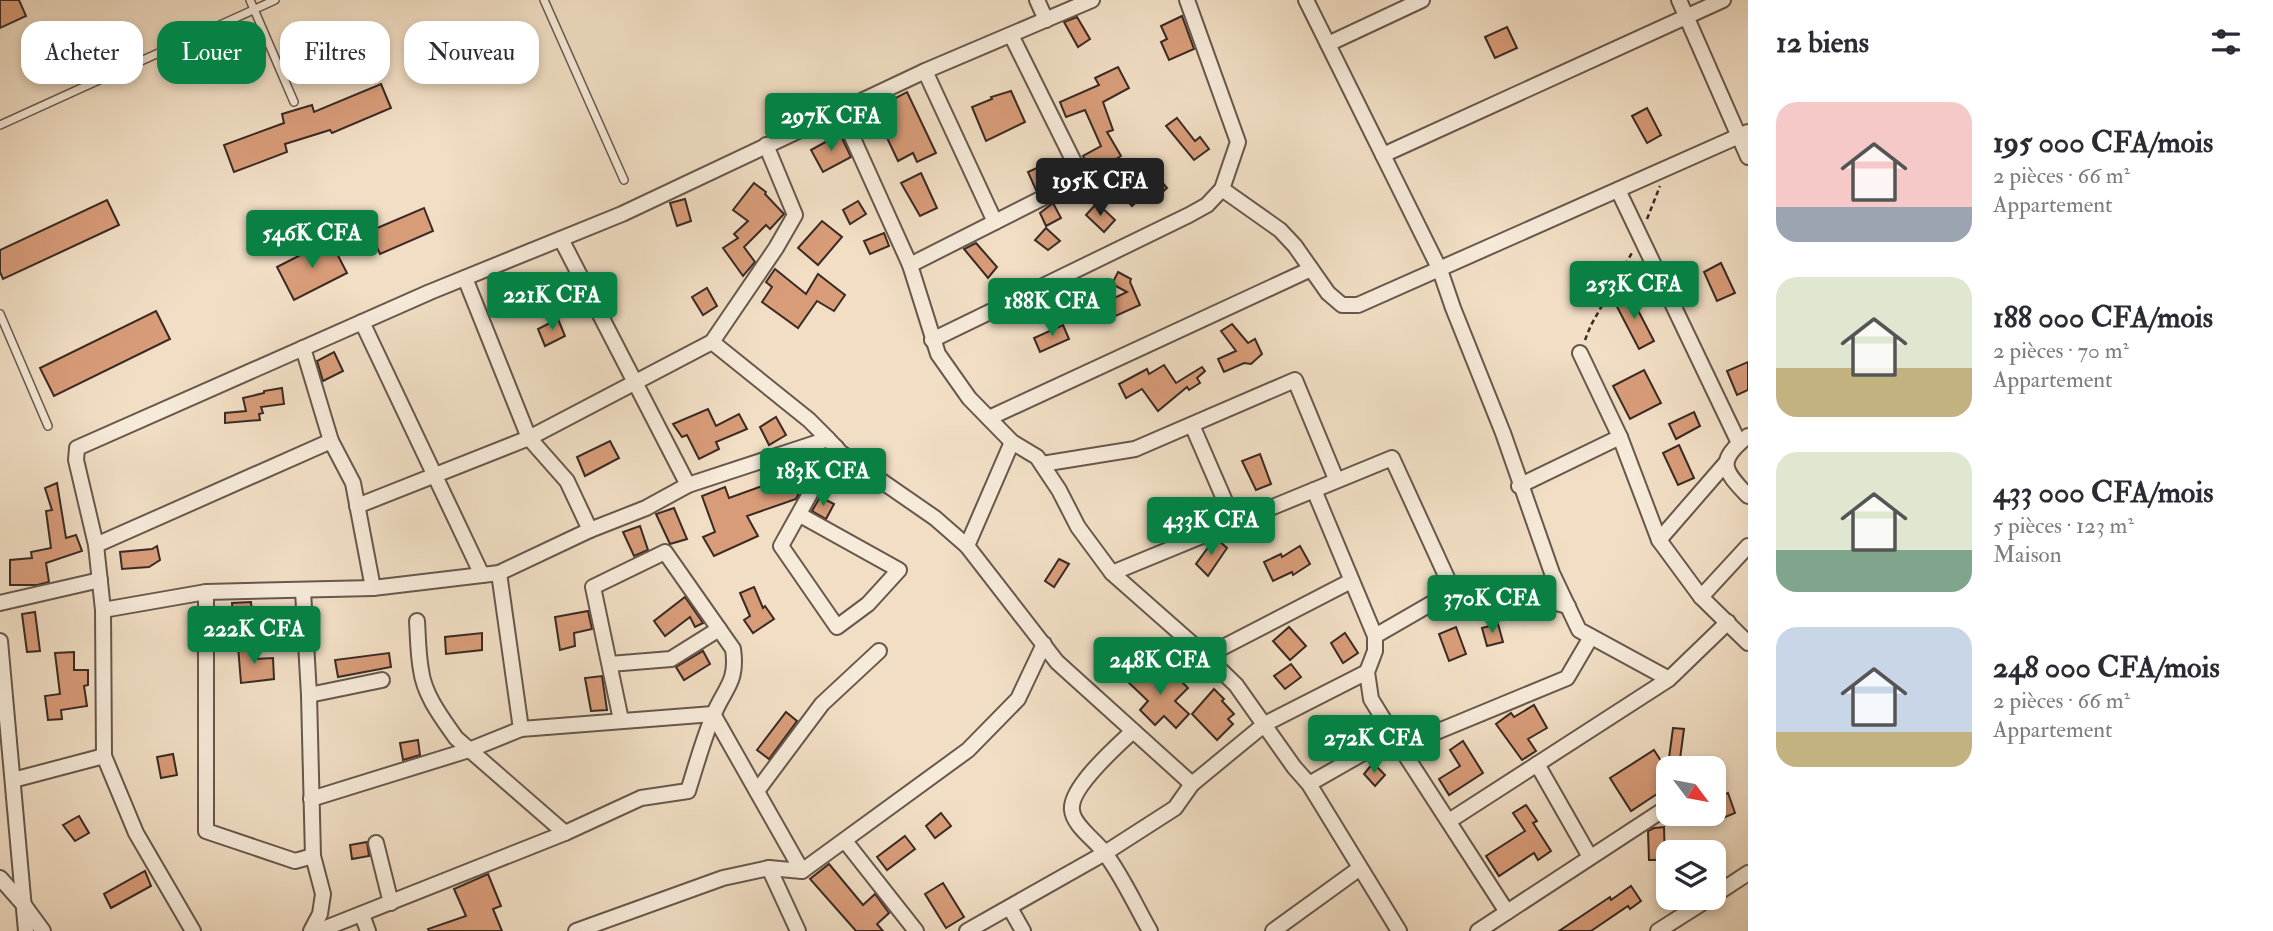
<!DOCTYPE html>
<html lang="fr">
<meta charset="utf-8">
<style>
:root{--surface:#fff;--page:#f7f7f7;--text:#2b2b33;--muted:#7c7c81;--accent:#0b8043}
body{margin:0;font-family:"IM FELL Double Pica",serif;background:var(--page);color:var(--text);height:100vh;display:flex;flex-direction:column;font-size:26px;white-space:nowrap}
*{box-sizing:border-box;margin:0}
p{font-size:23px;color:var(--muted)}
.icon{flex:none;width:38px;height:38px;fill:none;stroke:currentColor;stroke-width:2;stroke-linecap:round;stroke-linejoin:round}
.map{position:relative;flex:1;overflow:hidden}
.sheet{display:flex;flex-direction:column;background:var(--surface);width:525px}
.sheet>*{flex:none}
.hud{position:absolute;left:21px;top:21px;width:665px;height:63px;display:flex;gap:14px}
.needle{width:46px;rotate:122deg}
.tools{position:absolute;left:1656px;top:756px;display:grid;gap:14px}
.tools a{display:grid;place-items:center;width:70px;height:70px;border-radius:14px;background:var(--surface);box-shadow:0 4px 10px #0003;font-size:35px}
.price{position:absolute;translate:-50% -60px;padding:0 16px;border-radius:7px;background:var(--accent);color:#fff;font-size:23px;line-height:46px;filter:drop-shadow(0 2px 4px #0008)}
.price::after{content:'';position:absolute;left:50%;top:42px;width:21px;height:16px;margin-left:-10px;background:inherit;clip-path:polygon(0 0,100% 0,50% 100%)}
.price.active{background:#222;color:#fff}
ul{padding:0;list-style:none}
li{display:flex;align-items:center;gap:21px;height:175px;padding:0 28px}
li span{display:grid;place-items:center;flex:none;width:196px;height:140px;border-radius:21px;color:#555}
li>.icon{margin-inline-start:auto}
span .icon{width:84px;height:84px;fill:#fffc;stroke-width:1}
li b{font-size:30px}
h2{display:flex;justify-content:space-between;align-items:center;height:84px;padding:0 28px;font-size:30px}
.tag{padding:0 24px;border-radius:21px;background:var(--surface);box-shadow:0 4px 10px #0003;font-size:24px;line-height:63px}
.tag.active{background:var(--accent);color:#fff}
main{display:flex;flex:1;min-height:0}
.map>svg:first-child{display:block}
.building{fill:#d89c79;stroke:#392a24;stroke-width:2}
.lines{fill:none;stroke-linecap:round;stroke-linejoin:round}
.service-casing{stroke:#67574c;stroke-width:10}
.minor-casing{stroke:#67574c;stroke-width:18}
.path{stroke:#392a24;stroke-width:2.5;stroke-dasharray:5 3.5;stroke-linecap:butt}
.service{stroke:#f6ead9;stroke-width:7}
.minor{stroke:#f6ead9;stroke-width:14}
</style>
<main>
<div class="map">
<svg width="1748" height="931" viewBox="0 0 1748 931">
<rect width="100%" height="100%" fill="#f1dec4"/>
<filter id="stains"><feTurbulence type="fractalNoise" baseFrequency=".00286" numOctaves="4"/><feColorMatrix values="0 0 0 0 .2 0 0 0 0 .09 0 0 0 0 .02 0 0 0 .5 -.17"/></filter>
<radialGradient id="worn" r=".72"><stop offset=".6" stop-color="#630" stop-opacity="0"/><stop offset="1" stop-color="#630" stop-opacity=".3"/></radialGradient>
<!-- building -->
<g class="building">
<path d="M 0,0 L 19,0 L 26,16 L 0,28 Z"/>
<path d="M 1182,16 L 1194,49 L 1169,60 L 1161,42 L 1167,39 L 1161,26 Z"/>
<path d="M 1077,17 L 1090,39 L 1078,47 L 1064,22 Z"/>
<path d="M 1507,27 L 1517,48 L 1495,58 L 1485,37 Z"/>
<path d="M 1118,67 L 1129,88 L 1103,102 L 1113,130 L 1107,132 L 1121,156 L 1102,167 L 1113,186 L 1095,196 L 1089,184 L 1095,177 L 1083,156 L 1101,146 L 1085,110 L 1066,117 L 1060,102 L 1099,85 L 1095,78 Z"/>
<path d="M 381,84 L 391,108 L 332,133 L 330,130 L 285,144 L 287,152 L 234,172 L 224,145 L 284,123 L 282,114 L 312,105 L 314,112 Z"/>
<path d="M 1011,91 L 1025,122 L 986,141 L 972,107 L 992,99 L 991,97 Z"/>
<path d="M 907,92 L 936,153 L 917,162 L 913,153 L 898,161 L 880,123 L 895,116 L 888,102 Z"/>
<path d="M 1647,108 L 1661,135 L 1647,143 L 1632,116 Z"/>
<path d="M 1177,118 L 1195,141 L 1200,137 L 1209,149 L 1194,160 L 1166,126 Z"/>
<path d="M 840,134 L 851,157 L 823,172 L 811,150 Z"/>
<path d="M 1052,161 L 1058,175 L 1051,178 L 1053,182 L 1036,190 L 1028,172 Z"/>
<path d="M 921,173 L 937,208 L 920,216 L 901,183 Z"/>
<path d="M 1154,173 L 1167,188 L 1155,199 L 1142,184 Z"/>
<path d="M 754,183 L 766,192 L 765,194 L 784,214 L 770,229 L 766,225 L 744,247 L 755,262 L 743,276 L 723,248 L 738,238 L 734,234 L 748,221 L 733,210 Z"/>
<path d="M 1134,183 L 1145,194 L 1132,206 L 1121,194 Z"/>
<path d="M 685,199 L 691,221 L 677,226 L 670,203 Z"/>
<path d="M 107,200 L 119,225 L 3,279 L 0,272 L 0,250 Z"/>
<path d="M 858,201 L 866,214 L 850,224 L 843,210 Z"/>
<path d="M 1053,203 L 1061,218 L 1046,226 L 1040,213 Z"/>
<path d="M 1097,203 L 1115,220 L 1104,232 L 1086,215 Z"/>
<path d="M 424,208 L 433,231 L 380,254 L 370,231 Z"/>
<path d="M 822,221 L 842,237 L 818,265 L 798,248 Z"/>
<path d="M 1046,228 L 1060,241 L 1048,250 L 1035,240 Z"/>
<path d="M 884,233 L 889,246 L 870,254 L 864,241 Z"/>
<path d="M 330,240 L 347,273 L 294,300 L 277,267 Z"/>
<path d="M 976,243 L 997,267 L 988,278 L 964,249 Z"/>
<path d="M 1721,263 L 1735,293 L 1717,301 L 1704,272 Z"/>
<path d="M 775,269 L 806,294 L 818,274 L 845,295 L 834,311 L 817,301 L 798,328 L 762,302 L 772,287 L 766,282 Z"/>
<path d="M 1118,272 L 1131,279 L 1130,282 L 1140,305 L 1111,318 L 1104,303 L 1127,292 L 1112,284 Z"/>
<path d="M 707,288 L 717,306 L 703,315 L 692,297 Z"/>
<path d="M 1629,293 L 1654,341 L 1639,349 L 1614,301 Z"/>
<path d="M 156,311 L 170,339 L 54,396 L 40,368 Z"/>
<path d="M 558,319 L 565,336 L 545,346 L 538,329 Z"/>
<path d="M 1232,324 L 1248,343 L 1255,339 L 1262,354 L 1251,364 L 1244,363 L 1224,372 L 1218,359 L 1236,351 L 1221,331 Z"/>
<path d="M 1063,325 L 1069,339 L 1040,352 L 1034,338 Z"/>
<path d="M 334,352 L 343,371 L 323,381 L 317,361 Z"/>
<path d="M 1748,362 L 1748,390 L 1737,395 L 1727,371 Z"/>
<path d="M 1164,365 L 1176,383 L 1202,367 L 1205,371 L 1197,378 L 1200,383 L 1189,390 L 1187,387 L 1158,411 L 1142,389 L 1126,398 L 1119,384 L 1147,369 L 1149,374 Z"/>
<path d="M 1644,370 L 1661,403 L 1630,419 L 1613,386 Z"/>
<path d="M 282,388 L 284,404 L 261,407 L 263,413 L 259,414 L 260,420 L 225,423 L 225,413 L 246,411 L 243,398 L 264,393 L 264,391 Z"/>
<path d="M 708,409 L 716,426 L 739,414 L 747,429 L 716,442 L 719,449 L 699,459 L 687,435 L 682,437 L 673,424 Z"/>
<path d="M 1694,412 L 1700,426 L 1676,439 L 1669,424 Z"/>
<path d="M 776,417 L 786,435 L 769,445 L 760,427 Z"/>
<path d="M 610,441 L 619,458 L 585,476 L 577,457 Z"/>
<path d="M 1679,445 L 1694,478 L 1678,485 L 1663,453 Z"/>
<path d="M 1260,454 L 1271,484 L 1256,490 L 1242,461 Z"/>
<path d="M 793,475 L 799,493 L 796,499 L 747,516 L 758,536 L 714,556 L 703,537 L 715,532 L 702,496 L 725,487 L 729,498 Z"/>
<path d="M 57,483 L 66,538 L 76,535 L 82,551 L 46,563 L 49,582 L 37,585 L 10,585 L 10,560 L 32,558 L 31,552 L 51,548 L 46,511 L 52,510 L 45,488 Z"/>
<path d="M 820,497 L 834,504 L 826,519 L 812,511 Z"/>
<path d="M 674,508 L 687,539 L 670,544 L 656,514 Z"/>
<path d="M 640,526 L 648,550 L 634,556 L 623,532 Z"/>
<path d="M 1218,540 L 1227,548 L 1208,576 L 1196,564 L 1212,542 Z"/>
<path d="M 157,546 L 160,560 L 149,567 L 122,569 L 120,552 L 152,549 Z"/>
<path d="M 1300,546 L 1310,564 L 1293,575 L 1292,572 L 1273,581 L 1264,562 L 1281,554 L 1282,557 Z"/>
<path d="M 1059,559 L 1069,564 L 1054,587 L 1045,581 Z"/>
<path d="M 754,587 L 763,608 L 765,606 L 774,619 L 753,633 L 744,620 L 750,616 L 740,593 Z"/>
<path d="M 685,597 L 703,623 L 695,627 L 690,617 L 665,636 L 654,621 Z"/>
<path d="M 251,602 L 252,616 L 233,617 L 232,603 Z"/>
<path d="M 588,611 L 592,629 L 574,633 L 575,646 L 560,650 L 555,617 Z"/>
<path d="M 35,612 L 40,651 L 27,652 L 22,614 Z"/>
<path d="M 1498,624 L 1503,642 L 1487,646 L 1482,628 Z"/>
<path d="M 1289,627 L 1306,646 L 1290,660 L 1273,641 Z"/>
<path d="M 1456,627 L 1466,654 L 1449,661 L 1439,634 Z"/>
<path d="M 482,633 L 482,650 L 446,654 L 445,637 Z"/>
<path d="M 1345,633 L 1358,653 L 1343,663 L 1331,643 Z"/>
<path d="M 255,645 L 255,659 L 273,658 L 274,679 L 241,683 L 238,646 Z"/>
<path d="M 703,651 L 710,664 L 684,680 L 676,667 Z"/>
<path d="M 74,652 L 74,670 L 88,670 L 88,685 L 84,686 L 87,706 L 61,710 L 62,719 L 48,720 L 45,696 L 60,694 L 55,653 Z"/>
<path d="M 389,653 L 391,667 L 338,677 L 335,660 Z"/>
<path d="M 1291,664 L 1301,677 L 1285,689 L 1274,676 Z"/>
<path d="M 1139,667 L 1160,687 L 1173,673 L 1188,688 L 1175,701 L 1189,714 L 1176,728 L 1164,716 L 1155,725 L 1140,710 L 1148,701 L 1126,680 Z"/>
<path d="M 602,676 L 607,710 L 591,711 L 585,678 Z"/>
<path d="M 1214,689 L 1224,699 L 1222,701 L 1234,714 L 1228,719 L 1233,724 L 1217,740 L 1192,714 Z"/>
<path d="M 1534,705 L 1547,728 L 1528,739 L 1536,751 L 1522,760 L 1496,724 L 1511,713 L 1514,717 Z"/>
<path d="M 786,712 L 797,721 L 769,759 L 757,750 Z"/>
<path d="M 1673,728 L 1684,729 L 1680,759 L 1669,758 Z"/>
<path d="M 418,740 L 420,755 L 403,760 L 400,743 Z"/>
<path d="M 1463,741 L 1483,773 L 1449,795 L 1439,779 L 1460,766 L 1450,750 Z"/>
<path d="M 1654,750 L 1668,772 L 1668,780 L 1657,787 L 1660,792 L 1631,811 L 1610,778 Z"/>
<path d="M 173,754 L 177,775 L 161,778 L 157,757 Z"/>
<path d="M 1373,763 L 1385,775 L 1375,786 L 1364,774 Z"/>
<path d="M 1728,793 L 1735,813 L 1716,821 L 1713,813 L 1713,798 Z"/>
<path d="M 1526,805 L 1537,821 L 1533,823 L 1551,851 L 1538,860 L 1534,853 L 1499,876 L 1486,856 L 1525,831 L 1513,813 Z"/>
<path d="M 941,813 L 951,826 L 935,838 L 926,826 Z"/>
<path d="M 79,816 L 89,833 L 75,841 L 63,825 Z"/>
<path d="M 1664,827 L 1665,860 L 1649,860 L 1648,831 L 1654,828 Z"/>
<path d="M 905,836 L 915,849 L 887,870 L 877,857 Z"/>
<path d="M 367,842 L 369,856 L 352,859 L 350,845 Z"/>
<path d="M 829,864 L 863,905 L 875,894 L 889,913 L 877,924 L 883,931 L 856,931 L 810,879 Z"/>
<path d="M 145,871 L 151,886 L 111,908 L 104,894 Z"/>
<path d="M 488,874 L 501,906 L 493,909 L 502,931 L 429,931 L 428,929 L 466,916 L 454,889 Z"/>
<path d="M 943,883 L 964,917 L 946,928 L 925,894 Z"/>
<path d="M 1631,886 L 1641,901 L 1630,909 L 1628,906 L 1591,931 L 1559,931 L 1610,897 L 1611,900 Z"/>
</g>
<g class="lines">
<!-- service casing -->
<g class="service-casing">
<g id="service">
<path d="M 250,0 L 294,102"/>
<path d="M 544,0 L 624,180"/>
<path d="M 0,125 L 275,0"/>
<path d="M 0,314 L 48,426"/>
</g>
</g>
<!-- minor casing -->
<g class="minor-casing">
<g id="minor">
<path d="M 1037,0 L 1046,20"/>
<path d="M 1306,0 L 1440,270 L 1453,308 L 1503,433 L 1552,573 L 1579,630 L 1669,679"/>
<path d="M 1679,0 L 1748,157"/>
<path d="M 1328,44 L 1422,0"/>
<path d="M 925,71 L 995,222"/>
<path d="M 841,112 L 910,265 L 938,354 L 969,398 L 1012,442 L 1037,457 L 1059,490 L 1078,527 L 1112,573 L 1206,656 L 1236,685 L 1294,767 L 1309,784 L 1399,931"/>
<path d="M 1383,155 L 1723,0"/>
<path d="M 1222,189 L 1280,230 L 1295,246 L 1328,293 L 1342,305 L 1358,305 L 1748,132"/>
<path d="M 1618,190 L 1739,443"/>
<path d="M 561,239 L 688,485"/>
<path d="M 910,265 L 1082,178 L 1011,35"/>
<path d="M 465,278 L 529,438 L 567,481 L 590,530"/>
<path d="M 362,322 L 482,575"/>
<path d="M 932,340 L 1189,215 L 1207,205 L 1222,189 L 1238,142 L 1187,0"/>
<path d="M 712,342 L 809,420 L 828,439"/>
<path d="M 303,348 L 331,441 L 353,483 L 373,588"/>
<path d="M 1580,353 L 1620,437 L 1659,540 L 1701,597 L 1748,643"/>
<path d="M 989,418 L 1311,269"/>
<path d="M 1192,425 L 1234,522"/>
<path d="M 1748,436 C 1717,461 1722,469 1748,496"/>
<path d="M 1042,464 L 1135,449 L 1295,380 L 1336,479"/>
<path d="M 1519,486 L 1620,437"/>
<path d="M 1314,490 L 1375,636 L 1375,651 L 1367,672 L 1371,699 L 1406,756 L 1507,912"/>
<path d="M 357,506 L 529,438 L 712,342 L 776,248 L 795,215 L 766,145"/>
<path d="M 800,515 L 899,570 L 868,604 L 837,627 L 781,546 L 836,447"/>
<path d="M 1659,540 L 1725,464"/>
<path d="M 96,545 L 331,441"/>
<path d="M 967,546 L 1012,442"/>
<path d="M 499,573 L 521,729"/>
<path d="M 1112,573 L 1392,458 L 1453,591"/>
<path d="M 303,591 L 309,695 L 313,856 L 323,894 L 320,914 L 311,931"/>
<path d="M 206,592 L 206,831 L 295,861 L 313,856"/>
<path d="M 1701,597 L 1748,546"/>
<path d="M 0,603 L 100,580"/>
<path d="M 103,610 L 206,592 L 373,588 L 499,573 L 590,530 L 646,508 L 688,485 L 828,439 L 841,453 L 935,518 L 967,546 L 1057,662 L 1192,784"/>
<path d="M 417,621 C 418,637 418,654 421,670 C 424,695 442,718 456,738 L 565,833"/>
<path d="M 1375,636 L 1453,591 C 1490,582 1532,598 1568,606"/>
<path d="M 0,641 L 26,931"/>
<path d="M 1206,656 L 1351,581"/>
<path d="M 610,664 L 671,659 L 719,629"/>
<path d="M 309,695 L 382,680"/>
<path d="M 713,714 L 802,871"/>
<path d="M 1133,731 C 1118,745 1069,788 1072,810 C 1073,825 1095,840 1104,852 C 1122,875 1135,905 1150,931"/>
<path d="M 1400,747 L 1567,678 L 1591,637"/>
<path d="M 1537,764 L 1590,857"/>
<path d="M 13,780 L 104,756"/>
<path d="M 1309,784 L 1393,736"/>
<path d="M 757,791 L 822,704 L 879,651"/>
<path d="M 311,799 L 469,750 L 521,729 L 713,714"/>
<path d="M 1449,821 L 1669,679 L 1728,622"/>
<path d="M 845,841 L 916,931"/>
<path d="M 376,843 L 391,903"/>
<path d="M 769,868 L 798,931"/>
<path d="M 0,878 L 24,905 L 43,931"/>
<path d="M 1713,896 L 1748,873"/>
<path d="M 1010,908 L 1023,931"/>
<path d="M 362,915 L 368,931"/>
<path d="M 193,931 L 136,833 L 104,756 L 103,610 L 96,545 L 76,460 L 77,448 L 430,292 L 622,214 L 925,71 L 1092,0"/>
<path d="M 318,931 L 565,833 L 641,798 L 688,791 C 696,766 703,740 713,716 C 724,688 738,683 733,649 L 665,552 L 593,587 L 621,720"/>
<path d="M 576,931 L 723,878 L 769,868 L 802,871 L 968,750 L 1018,699 L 1044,644"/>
<path d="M 967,931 L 1105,853 L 1175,808 L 1192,784 L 1265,724 L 1367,672"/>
<path d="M 1273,931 L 1360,868"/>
<path d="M 1478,931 L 1666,808"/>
<path d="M 1658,931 L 1710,898"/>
</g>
</g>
<!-- path -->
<g class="path">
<path d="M 1647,219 L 1660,186"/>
<path d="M 1585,340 L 1591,325 L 1633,251"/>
</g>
<!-- service -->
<use href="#service" class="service"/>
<!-- minor -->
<use href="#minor" class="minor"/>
</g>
<rect width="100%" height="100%" filter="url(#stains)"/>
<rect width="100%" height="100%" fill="url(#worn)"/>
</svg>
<div class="tools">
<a><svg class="needle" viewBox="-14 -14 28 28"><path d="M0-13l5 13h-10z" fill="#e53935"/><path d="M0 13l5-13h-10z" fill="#7c7c81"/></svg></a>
<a><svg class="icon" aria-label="layers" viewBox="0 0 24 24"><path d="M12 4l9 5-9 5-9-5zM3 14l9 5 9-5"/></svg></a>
</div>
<b class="price" style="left:831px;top:153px">297K CFA</b>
<b class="price active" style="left:1100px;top:218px">195K CFA</b>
<b class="price" style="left:312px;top:270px">546K CFA</b>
<b class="price" style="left:1634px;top:321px">253K CFA</b>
<b class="price" style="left:552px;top:332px">221K CFA</b>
<b class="price" style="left:1052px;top:338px">188K CFA</b>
<b class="price" style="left:823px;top:508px">183K CFA</b>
<b class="price" style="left:1211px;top:557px">433K CFA</b>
<b class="price" style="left:1492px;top:635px">370K CFA</b>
<b class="price" style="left:254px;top:666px">222K CFA</b>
<b class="price" style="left:1160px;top:697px">248K CFA</b>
<b class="price" style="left:1374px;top:775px">272K CFA</b>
<div class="hud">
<a class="tag">Acheter</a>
<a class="tag active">Louer</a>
<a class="tag">Filtres</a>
<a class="tag">Nouveau</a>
</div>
</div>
<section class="sheet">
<h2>12 biens<svg class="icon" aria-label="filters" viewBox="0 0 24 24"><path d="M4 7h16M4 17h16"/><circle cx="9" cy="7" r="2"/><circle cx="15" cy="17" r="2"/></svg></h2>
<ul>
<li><span style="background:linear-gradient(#f6c9c9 75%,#9aa5b1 0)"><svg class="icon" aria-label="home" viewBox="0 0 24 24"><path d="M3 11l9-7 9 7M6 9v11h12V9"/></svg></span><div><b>195 000 CFA/mois</b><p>2 pièces · 66 m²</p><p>Appartement</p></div></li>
<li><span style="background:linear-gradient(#dfe7d0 65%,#c2b280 0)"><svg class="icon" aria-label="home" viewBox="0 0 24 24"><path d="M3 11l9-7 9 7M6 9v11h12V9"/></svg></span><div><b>188 000 CFA/mois</b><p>2 pièces · 70 m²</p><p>Appartement</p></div></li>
<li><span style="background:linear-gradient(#dfe7d0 70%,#7fa58c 0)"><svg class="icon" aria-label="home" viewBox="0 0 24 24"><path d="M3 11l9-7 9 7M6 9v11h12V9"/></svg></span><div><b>433 000 CFA/mois</b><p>5 pièces · 123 m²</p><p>Maison</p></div></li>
<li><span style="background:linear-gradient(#c9d6e8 75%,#c2b280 0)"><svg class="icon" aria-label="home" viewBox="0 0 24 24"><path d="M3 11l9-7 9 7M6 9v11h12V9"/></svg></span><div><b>248 000 CFA/mois</b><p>2 pièces · 66 m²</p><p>Appartement</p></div></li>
</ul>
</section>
</main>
